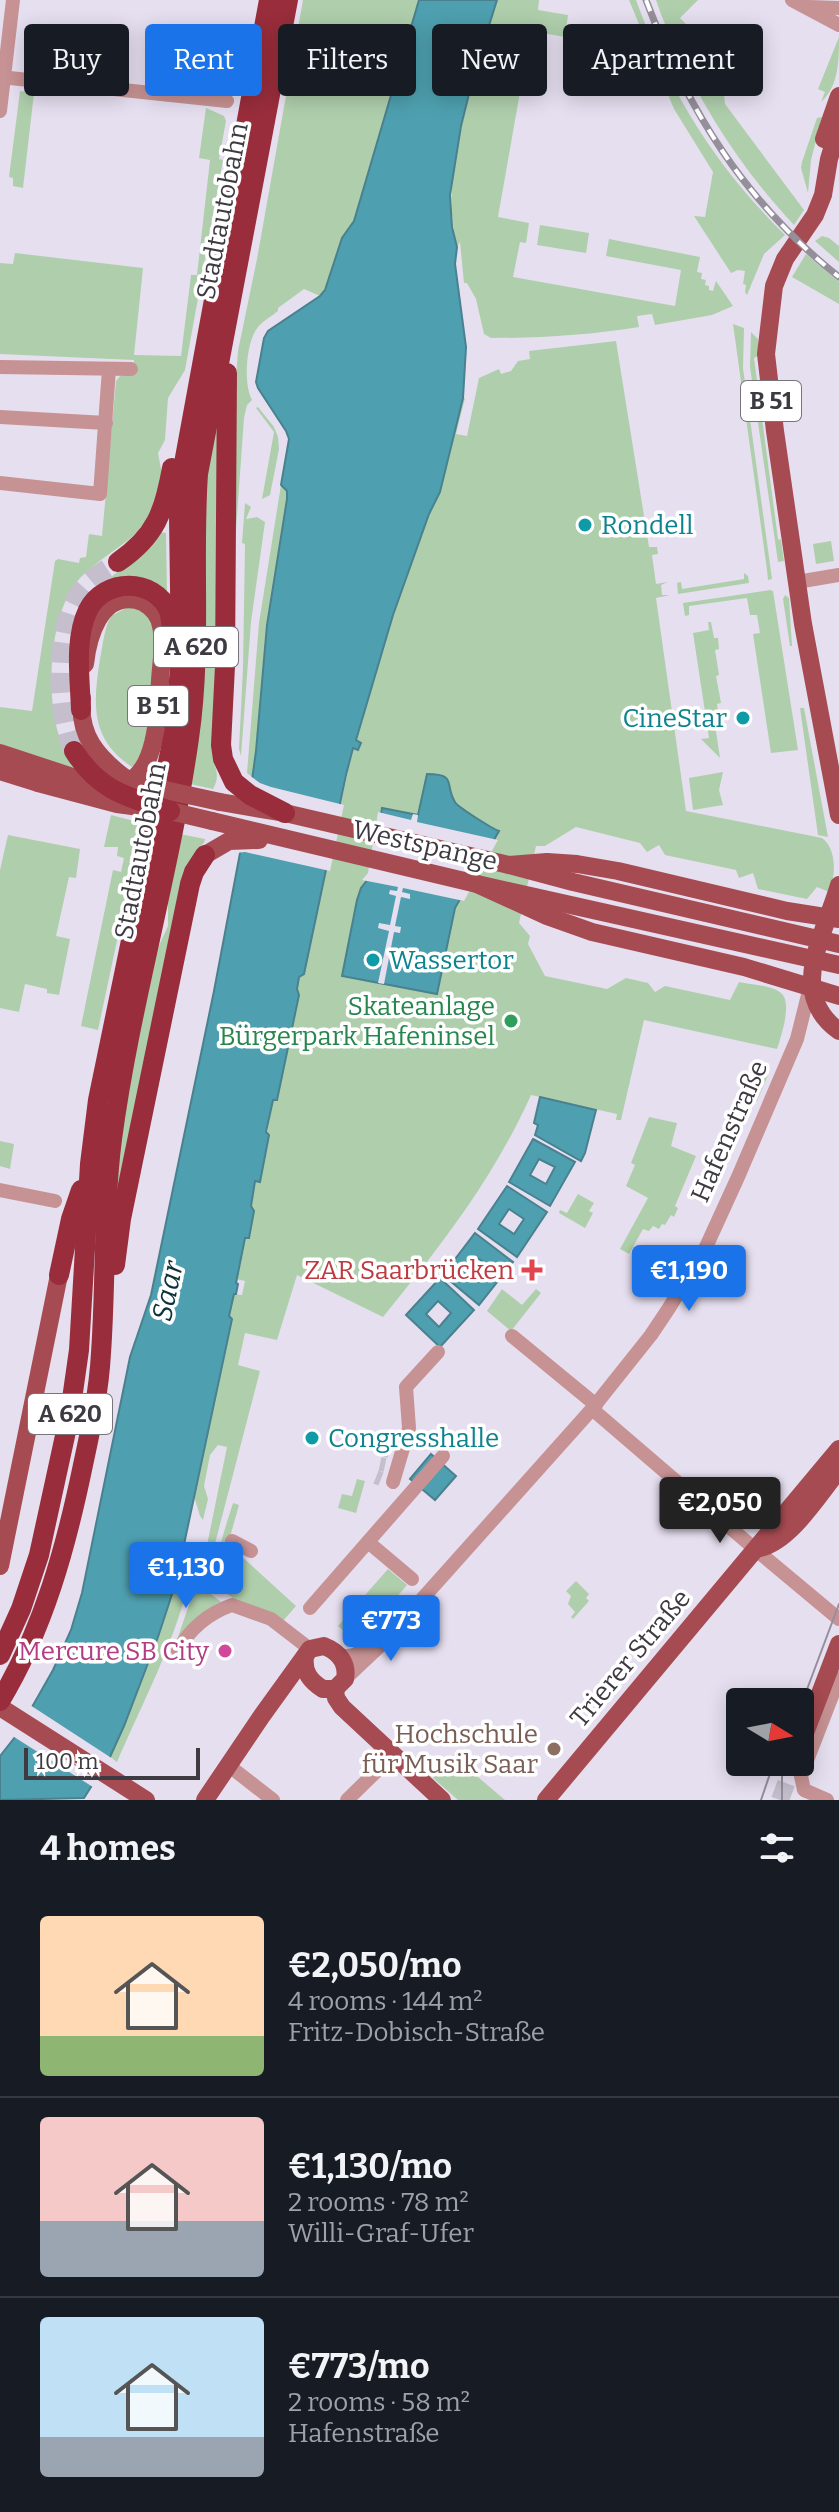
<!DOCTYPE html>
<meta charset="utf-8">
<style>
:root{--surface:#171b24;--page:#20242c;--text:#f1f3f6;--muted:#9ea1a6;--line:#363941;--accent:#1a73e8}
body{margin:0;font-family:Bitter,serif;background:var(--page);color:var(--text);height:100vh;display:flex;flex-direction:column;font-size:30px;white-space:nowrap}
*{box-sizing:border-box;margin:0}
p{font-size:26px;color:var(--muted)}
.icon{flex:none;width:44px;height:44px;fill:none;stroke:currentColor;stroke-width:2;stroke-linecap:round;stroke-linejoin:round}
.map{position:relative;height:1800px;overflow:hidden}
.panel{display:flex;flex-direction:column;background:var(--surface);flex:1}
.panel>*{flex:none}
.guide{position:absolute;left:24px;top:24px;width:792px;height:72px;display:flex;gap:16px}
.needle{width:52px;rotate:100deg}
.tools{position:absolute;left:726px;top:1688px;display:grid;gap:16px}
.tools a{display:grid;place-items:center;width:88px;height:88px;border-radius:8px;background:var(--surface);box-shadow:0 4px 20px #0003;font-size:40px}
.scale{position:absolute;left:24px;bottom:20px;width:176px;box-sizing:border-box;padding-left:8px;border:4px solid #3d3a41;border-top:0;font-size:22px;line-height:28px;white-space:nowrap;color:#3d3a41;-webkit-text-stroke:6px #fff;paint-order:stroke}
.price{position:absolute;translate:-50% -68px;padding:0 18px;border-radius:8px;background:var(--accent);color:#fff;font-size:26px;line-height:52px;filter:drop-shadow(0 2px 4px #0008)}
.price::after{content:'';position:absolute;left:50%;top:48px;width:24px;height:18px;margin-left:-12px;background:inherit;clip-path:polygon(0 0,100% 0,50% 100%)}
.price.current{background:#222;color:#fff}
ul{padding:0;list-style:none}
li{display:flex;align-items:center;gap:24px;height:200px;padding:0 40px}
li+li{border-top:2px solid var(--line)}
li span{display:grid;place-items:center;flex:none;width:224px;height:160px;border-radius:8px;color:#555}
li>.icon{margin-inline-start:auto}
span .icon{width:96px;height:96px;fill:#fffc;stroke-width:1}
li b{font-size:34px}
h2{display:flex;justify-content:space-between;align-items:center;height:96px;padding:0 40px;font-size:34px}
.pill{padding:0 28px;border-radius:8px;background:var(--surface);box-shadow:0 4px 20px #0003;font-size:28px;line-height:72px}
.pill.current{background:var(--accent);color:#fff}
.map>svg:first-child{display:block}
.green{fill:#afcfac}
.water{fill:#4ea0b0;stroke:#49818f;stroke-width:2;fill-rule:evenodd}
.pier{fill:#e6dff0}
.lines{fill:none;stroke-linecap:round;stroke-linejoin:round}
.minor-tunnel{stroke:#c4becd;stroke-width:14;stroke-dasharray:14 7;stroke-linecap:butt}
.major-tunnel{stroke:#c4becd;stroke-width:18;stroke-dasharray:18 9;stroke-linecap:butt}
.highway-tunnel{stroke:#c4becd;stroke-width:20;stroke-dasharray:20 10;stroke-linecap:butt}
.minor{stroke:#c79293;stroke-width:14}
.major{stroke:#a74b52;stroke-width:18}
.highway{stroke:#992d3b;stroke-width:20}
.tram{stroke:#948f9b;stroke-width:2}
.rail-casing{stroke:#948f9b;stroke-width:7}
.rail{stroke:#fff;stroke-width:4;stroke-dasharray:12;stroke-linecap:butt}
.major-bridge{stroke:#a74b52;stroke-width:18}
.highway-bridge{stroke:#992d3b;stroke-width:20}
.culture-dot{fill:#0f9aa8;stroke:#fff;stroke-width:3}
.leisure-dot{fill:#2e9e5b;stroke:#fff;stroke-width:3}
.health-dot{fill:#e0444e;stroke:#fff;stroke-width:3}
.hotel-dot{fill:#d1479c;stroke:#fff;stroke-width:3}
.education-dot{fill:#8d6e63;stroke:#fff;stroke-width:3}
.labels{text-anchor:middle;stroke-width:7;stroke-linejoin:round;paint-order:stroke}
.shield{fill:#fff;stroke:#77757a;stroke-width:2}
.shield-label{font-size:24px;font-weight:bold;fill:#3d3a41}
.street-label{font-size:26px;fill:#3d3a41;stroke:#fff}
.culture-label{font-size:26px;fill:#0d838f;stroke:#fff;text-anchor:start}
.leisure-label{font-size:26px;fill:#27864d;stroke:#fff;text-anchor:end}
.health-label{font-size:26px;fill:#be3a42;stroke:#fff;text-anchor:end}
.hotel-label{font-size:26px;fill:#b23c85;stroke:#fff;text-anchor:end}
.education-label{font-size:26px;fill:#785e54;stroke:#fff;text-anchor:end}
.water-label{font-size:28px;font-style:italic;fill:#0a333a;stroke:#fff}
</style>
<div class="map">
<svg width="839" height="1800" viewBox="0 0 839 1800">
<rect width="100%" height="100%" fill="#e6dff0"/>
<!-- green -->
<g class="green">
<path d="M 303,0 L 419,0 L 354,221 L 342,238 L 328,284 L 320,296 L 304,289 L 278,308 L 278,311 C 272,316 264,320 258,327 C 246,342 243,383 252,400 L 247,405 L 244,418 L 236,530 L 235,390 L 238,351 L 257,259 Z"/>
<path d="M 497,0 L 539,0 L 538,10 L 568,15 L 565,37 L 542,33 L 534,77 L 523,75 L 498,217 L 529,223 L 526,243 L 520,242 L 513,277 L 675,306 L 681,270 L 606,256 L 609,239 L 700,257 L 697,272 L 702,273 L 701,279 L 706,280 L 705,285 L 709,286 L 709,290 L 713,291 L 716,281 L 733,306 L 712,315 L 655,325 L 652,314 L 637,316 L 639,327 C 590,335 541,338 491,338 L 484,334 L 476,299 L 467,283 L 464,283 L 460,242 L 457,247 C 438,172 474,72 497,0 Z"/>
<path d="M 629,0 L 636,0 C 670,93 715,166 785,235 L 764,254 L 747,295 L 745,292 L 746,285 L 743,284 L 745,271 L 738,270 L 731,273 L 694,216 L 705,217 L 713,172 L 674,109 Z"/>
<path d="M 656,0 L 698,0 L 680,18 L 730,68 L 723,83 L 725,104 L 804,210 L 794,225 C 744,172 705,112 675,46 C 668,31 661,16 656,0 Z"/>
<path d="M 839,37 C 839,60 839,86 821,102 L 825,92 L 818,89 Z"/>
<path d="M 20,91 L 34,93 L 23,188 L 13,186 L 13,178 L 9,177 Z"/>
<path d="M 206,108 L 224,116 L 226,121 L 219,159 L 223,160 L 185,370 L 168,398 L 165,440 L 158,453 L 162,474 L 152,506 L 152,512 C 146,520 140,529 133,536 C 116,550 96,562 80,578 C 50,611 47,684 56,725 C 60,742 67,756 75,771 L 0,745 L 0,707 L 32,711 L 55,561 L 58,559 L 79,563 L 80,558 L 86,557 L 89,534 L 102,536 L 116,381 L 120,376 L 134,374 L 134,360 L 0,354 L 0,263 L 13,264 L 15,253 L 143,268 L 134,355 L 181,356 L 191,275 L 197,275 L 210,160 L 199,158 Z"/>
<path d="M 822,117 L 811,160 L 808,193 L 801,168 L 802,162 L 817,118 Z"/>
<path d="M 540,225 L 589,233 L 586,253 L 537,245 Z"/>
<path d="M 822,236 L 829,238 L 839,246 L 839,262 L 815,241 Z"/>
<path d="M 806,254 L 839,282 L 839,304 L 792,277 Z"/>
<path d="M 733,324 L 744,328 L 743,368 L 772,579 L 768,580 L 767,570 Z"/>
<path d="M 751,332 L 758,339 L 758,356 L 754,358 L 778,539 L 781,540 L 784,561 L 778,562 L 750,367 Z"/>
<path d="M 616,341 L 649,547 L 657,547 L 658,554 L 652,555 L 656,584 L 668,582 L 661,585 L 662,595 L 670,595 L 656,598 L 686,811 L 822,838 C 837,849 836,876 829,892 L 817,887 L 807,899 L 758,889 L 753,873 L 739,878 L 736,870 L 665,855 L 659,845 L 647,852 L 640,843 L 576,827 L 545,846 L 536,846 L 519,923 L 530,936 L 528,944 L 545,976 L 607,989 L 626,978 L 648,983 L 655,992 L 665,986 L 730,1000 L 739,982 C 751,985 773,985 782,994 C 792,1004 781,1037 777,1049 L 644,1020 L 621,1120 L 616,1120 L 617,1114 L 531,1095 C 492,1181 442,1244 383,1317 L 297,1275 L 277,1340 L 245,1333 L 238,1365 L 260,1371 L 211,1559 L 205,1555 L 227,1447 L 218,1445 L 210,1455 L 204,1486 L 208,1499 L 203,1520 L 200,1516 L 193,1493 L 232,1319 L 229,1316 L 234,1294 L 242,1295 L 245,1281 L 236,1279 L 255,1181 L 259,1182 L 273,1100 L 277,1100 L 299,995 L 297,989 L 299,976 L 304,973 L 353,748 L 360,743 L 356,740 L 393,615 L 429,514 L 439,492 L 463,398 L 465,398 L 456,434 L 467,436 L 479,378 L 499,369 L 501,374 L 511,371 L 518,361 L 530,359 L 529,351 Z"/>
<path d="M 788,389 L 793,420 L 783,418 L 779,390 Z"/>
<path d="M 258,407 L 274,427 L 278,437 L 279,449 L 270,495 L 262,499 L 274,432 L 256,408 Z"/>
<path d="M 218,418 L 214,763 C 218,774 218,780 213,789 L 190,784 L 207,475 Z"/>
<path d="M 281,485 L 287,491 L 287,499 L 267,625 L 253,778 L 247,773 L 259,623 Z"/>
<path d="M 245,503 L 251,507 L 246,519 L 257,517 L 265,522 L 251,622 L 241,756 L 239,749 L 243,668 L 245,544 L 242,543 Z"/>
<path d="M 160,532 L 166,533 L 167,594 L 103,583 L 140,555 Z"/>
<path d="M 831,541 L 834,561 L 816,564 L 813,544 Z"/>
<path d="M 744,573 L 748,576 L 749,583 L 678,594 L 677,583 L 681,582 L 682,589 L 744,579 Z"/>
<path d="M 770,590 L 773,591 L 798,750 L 771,753 L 753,634 L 760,633 L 757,615 L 750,615 L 747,598 L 689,606 L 689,615 L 685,616 L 683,603 Z"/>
<path d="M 785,595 L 789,598 L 792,646 L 790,646 L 783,599 Z"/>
<path d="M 128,607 C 137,609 145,611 150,619 C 160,637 150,716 145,738 C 143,749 139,759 132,767 C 90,739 93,704 100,659 C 103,644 104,629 111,616 Z"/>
<path d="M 708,622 L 711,622 L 714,638 L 718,638 L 719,649 L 715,650 L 719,675 L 716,676 L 721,703 L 717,704 L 718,710 L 713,711 L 720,758 L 701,739 L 709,738 L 693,633 L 709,630 Z"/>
<path d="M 800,708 L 804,708 L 828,837 L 818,835 Z"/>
<path d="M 723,772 L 719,790 L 723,805 L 693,810 L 689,778 Z"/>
<path d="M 111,815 L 142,823 L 98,1030 L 81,1026 L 113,870 L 121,872 L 124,858 L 117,856 L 118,847 L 104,847 Z"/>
<path d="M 180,834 L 205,839 L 204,843 L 197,849 L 119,1188 L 116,1188 L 124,1111 L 155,954 L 168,926 L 168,895 Z"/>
<path d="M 8,835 L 80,849 L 76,878 L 69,877 L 56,936 L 70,939 L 59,995 L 47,993 L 47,989 L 25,984 L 19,1012 L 0,1008 L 0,870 Z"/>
<path d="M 760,1074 L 768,1075 L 757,1101 L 742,1098 L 746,1082 L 758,1084 Z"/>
<path d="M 649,1117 L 677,1123 L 671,1146 L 696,1156 L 675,1206 L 678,1208 L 674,1217 L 671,1215 L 665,1225 L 662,1224 L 659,1229 L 653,1226 L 649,1231 L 643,1229 L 629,1254 L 620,1249 L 648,1198 L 626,1186 L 635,1165 L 631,1163 Z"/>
<path d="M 0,1141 L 14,1144 L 10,1169 L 0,1166 Z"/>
<path d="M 578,1194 L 594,1203 L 589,1211 L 593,1213 L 585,1228 L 559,1213 L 560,1210 L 567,1213 Z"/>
<path d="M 502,1289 L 522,1305 L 536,1289 L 541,1293 L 511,1331 L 487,1311 Z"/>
<path d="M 357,1479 L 365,1481 L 356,1513 L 338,1508 L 342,1494 L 352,1496 Z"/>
<path d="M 233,1503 L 239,1505 L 228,1544 L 296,1606 L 282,1622 C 265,1613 226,1601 218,1583 C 210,1569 228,1520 233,1503 Z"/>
<path d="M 388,1569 L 407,1585 L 357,1643 L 338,1626 Z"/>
<path d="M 576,1581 L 589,1594 L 586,1598 L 589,1601 L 573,1619 L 571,1617 L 575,1612 L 568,1604 L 571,1596 L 566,1591 Z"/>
<path d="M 176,1582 L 188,1585 C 173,1646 142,1704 117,1762 L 110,1757 L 158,1637 Z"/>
<path d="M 195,1587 L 211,1594 L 221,1602 L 197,1617 L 177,1640 Z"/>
<path d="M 452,1755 L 505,1800 L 458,1800 L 433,1778 Z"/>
</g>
<!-- water -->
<g class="water">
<path d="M 419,0 L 497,0 L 475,70 L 461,126 L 450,195 L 452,227 L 457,247 L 455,264 L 466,347 L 463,398 L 440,492 L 429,514 L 393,615 L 356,740 L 361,743 L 358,750 L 353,748 L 346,775 L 304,974 L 299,977 L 297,989 L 299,995 L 277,1100 L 273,1100 L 266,1132 L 269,1135 L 260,1182 L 255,1181 L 251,1206 L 254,1211 L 249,1238 L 245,1238 L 236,1283 L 238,1284 L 236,1294 L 234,1294 L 229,1316 L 232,1319 L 176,1582 L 158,1637 L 124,1726 L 110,1757 L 84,1798 L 0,1800 L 0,1756 L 15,1737 L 53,1670 L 71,1630 L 82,1593 L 130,1357 L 151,1295 L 214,991 L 247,816 L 256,751 L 267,625 L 287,499 L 287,491 L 281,485 L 289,439 L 286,431 L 258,388 L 256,382 L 264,338 L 268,331 L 320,296 L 325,290 L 342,238 L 354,221 Z"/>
<path d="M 427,774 C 458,774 444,785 455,802 C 456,806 493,829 499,831 L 455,908 L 437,994 L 342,976 L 357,900 L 361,888 L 372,874 L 382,808 L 418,815 Z"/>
<path d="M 540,1097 L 596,1110 L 585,1153 L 581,1161 L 535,1135 L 538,1125 L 534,1123 Z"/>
<path d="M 533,1139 L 575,1162 L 550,1206 L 509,1182 ZM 539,1159 L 555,1167 L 546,1184 L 530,1175 Z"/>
<path d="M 507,1186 L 547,1212 L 517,1257 L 478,1229 ZM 509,1209 L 524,1219 L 514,1234 L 499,1224 Z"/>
<path d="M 475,1233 L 513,1262 L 479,1305 L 443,1275 ZM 475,1256 L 490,1267 L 478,1282 L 464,1271 Z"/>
<path d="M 440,1278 L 474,1310 L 440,1347 L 406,1315 ZM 438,1301 L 451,1313 L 439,1327 L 426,1314 Z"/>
<path d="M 431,1454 L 456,1476 L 435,1500 L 410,1479 Z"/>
</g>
<!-- pier -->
<g class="pier">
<path d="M 249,775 L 260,783 L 271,787 L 344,805 L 330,871 L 245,852 L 236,853 Z"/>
<path d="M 378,812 L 411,820 L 413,814 L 418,815 L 417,822 L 498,840 L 464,901 L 403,888 L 402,892 L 410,894 L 410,899 L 401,897 L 395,926 L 401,927 L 400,933 L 394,932 L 384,984 L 378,983 L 389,931 L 378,928 L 379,923 L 390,925 L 396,896 L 389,894 L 390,890 L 397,891 L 398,887 L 362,880 L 368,873 Z"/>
<path d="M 30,1705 L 113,1759 L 96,1789 L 11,1735 Z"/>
</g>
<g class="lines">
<!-- minor-tunnel -->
<g class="minor-tunnel">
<path d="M 384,1450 L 389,1451"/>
<path d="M 380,1464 L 385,1465"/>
<path d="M 376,1477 L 381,1479"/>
</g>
<!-- major-tunnel -->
<path class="major-tunnel" d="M 780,1800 L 794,1762"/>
<!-- highway-tunnel -->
<path class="highway-tunnel" d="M 74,751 C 56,716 55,634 76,599 C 85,582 102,572 118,562"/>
<!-- minor -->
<g class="minor">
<path d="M 792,0 L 839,25"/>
<path d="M 809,7 L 839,8"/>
<path d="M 0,77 L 227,101"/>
<path d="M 0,111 L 13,0"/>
<path d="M 0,367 L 131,369"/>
<path d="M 0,417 L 106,423"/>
<path d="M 0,483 L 100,494 L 109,369"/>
<path d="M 797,582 L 839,575"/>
<path d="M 0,1190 L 55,1201"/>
<path d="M 512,1336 L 596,1405"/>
<path d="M 592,1409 L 755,1549 L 839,1619"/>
<path d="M 393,1482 L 409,1428 L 406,1387 L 438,1352"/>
<path d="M 232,1541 L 251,1551"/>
<path d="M 368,1542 L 412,1579"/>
<path d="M 310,1608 L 443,1456"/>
<path d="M 178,1651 C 189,1629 209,1613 232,1605 L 271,1619 L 310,1649"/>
<path d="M 338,1654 C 353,1661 363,1649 376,1641"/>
<path d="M 345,1679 L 380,1646 L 592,1409 L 651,1335 L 669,1308 L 706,1247 L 738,1177 L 797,1039 L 810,987"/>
<path d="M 228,1765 L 273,1800"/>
<path d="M 347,1800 L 393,1755"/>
<path d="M 827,1800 L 804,1790 L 801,1776 L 839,1678"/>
</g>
<!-- major -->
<g class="major">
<path d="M 839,126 L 829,159 L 823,195 L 815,215 L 785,259 L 774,286 L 766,354 L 775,431 L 803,624 L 839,815"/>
<path d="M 824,139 L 839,96"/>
<path d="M 82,698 C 78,735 97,757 125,778"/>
<path d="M 0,753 L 103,787 C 158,791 157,720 160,681 C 161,662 166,638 159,619 C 155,610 146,602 136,600 C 100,593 88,637 85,664"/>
<path d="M 0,771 L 38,783"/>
<path d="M 220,802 L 285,813 L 509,865 L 547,862 L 577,864 L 618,871 L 787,911 L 839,919"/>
<path d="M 212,821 L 477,884 L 547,916 L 592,932 L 744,967 L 839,996"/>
<path d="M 205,855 L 229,841 L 259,840"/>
<path d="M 839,885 C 825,934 786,993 839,1031"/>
<path d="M 760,1548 C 791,1541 819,1494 839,1470"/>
<path d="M 0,1566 L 59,1275"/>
<path d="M 335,1689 L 336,1698 L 342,1707 L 442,1800"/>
<path d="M 0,1707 L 146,1800"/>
<path d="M 800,1746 L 839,1644"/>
<path d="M 205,1800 L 261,1717 L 310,1649 L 324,1646 C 339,1652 348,1663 345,1679 L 335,1689 L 323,1689 C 310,1681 303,1672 305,1657"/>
<path d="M 546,1800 L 839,1449"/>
</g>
<!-- highway -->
<g class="highway">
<path d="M 227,373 L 225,666 L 221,745 L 223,759 L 234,782 L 250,795 L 285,813"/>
<path d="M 118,562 C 156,536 164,512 172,468"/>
<path d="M 81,710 C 80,679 74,639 88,610 C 104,578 154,577 169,611 C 171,616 171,624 172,629"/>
<path d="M 115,1265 L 121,1219 L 190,884 L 194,872 L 205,855"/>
<path d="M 59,1275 L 71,1219 L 81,1190"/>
<path d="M 0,1655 L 21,1609 L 39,1555 L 70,1413 L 79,1350 L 90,1164 L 98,1100 L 174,733 L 181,659 L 179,516 L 182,474 L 269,0"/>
<path d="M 0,1701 C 44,1628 66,1547 83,1465 C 91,1428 99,1391 101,1353 C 106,1282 103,1210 112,1139 C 130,1004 170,873 189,738 C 202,650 192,561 198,474 L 288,0"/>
</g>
<!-- tram -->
<g class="tram">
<path d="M 800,1708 L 839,1604"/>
<path d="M 782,1762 L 782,1800"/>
<path d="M 761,1800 L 774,1762"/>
</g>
<!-- rail casing -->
<g class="rail-casing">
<path id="rail" d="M 646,0 C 688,111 745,202 839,277"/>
</g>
<!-- rail -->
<use href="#rail" class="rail"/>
<!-- major-bridge -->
<g class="major-bridge">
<path d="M 125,778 L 165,790 L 220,802"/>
<path d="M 38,783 L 117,804 L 170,811 L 212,821"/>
<path d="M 509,865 L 573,882 L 839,944"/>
<path d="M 477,884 L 839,965"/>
</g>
<!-- highway-bridge -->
<path class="highway-bridge" d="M 74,751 C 99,791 128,797 170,811"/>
</g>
<!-- markers -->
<g class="culture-dot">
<circle cx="585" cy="525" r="8"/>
<circle cx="743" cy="718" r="8"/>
<circle cx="373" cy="960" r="8"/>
<circle cx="312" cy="1438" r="8"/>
</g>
<circle class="leisure-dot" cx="511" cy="1021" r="8"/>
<path class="health-dot" d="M528 1258h8v8h8v8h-8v8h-8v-8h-8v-8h8z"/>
<circle class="hotel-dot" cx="225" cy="1651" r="8"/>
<circle class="education-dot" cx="554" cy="1749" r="8"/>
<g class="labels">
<!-- shield labels -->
<g class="shield">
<rect x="741" y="381" width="60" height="40" rx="6"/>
<rect x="154" y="627" width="84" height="40" rx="6"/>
<rect x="128" y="686" width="60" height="40" rx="6"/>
<rect x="28" y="1394" width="84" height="40" rx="6"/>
</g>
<g class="shield-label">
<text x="771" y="409">B 51</text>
<text x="196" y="655">A 620</text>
<text x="158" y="714">B 51</text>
<text x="70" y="1422">A 620</text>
</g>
<!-- street labels -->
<g class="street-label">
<text transform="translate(222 211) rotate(-79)" y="9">Stadtautobahn</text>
<text transform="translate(425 845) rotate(13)" y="9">Westspange</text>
<text transform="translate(140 851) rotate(-79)" y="9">Stadtautobahn</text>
<text transform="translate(729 1131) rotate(-66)" y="9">Hafenstraße</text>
<text transform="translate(630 1658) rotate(-50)" y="9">Trierer Straße</text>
</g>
<!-- culture labels -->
<g class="culture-label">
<text x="601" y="534">Rondell</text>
<text x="727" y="727" text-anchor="end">CineStar</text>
<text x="389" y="969">Wassertor</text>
<text x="328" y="1447">Congresshalle</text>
</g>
<!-- leisure labels -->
<g class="leisure-label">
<text x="495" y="1015">Skateanlage<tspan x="495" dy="30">Bürgerpark Hafeninsel</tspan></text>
</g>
<!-- health labels -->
<g class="health-label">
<text x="514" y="1279">ZAR Saarbrücken</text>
</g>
<!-- hotel labels -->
<g class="hotel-label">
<text x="209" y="1660">Mercure SB City</text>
</g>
<!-- education labels -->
<g class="education-label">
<text x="538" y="1743">Hochschule<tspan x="538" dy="30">für Musik Saar</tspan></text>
</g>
<!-- water labels -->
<g class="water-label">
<text transform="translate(167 1291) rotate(-78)" y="10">Saar</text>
</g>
</g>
</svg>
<div class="tools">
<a><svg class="needle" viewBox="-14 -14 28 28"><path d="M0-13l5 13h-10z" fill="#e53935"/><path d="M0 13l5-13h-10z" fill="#9ea1a6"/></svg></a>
</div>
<div class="scale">100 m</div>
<b class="price" style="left:689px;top:1313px">€1,190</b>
<b class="price current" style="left:720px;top:1545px">€2,050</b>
<b class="price" style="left:186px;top:1610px">€1,130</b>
<b class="price" style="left:391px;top:1663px">€773</b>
<div class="guide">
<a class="pill">Buy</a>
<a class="pill current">Rent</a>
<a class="pill">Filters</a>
<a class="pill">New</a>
<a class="pill">Apartment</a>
</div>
</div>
<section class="panel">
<h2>4 homes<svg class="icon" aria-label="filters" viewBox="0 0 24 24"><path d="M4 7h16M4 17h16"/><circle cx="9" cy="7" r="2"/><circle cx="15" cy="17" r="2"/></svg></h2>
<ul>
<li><span style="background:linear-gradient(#ffd9b3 75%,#8fb573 0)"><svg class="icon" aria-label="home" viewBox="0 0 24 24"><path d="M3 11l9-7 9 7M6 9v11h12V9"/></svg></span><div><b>€2,050/mo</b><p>4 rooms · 144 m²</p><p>Fritz-Dobisch-Straße</p></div></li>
<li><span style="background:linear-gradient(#f6c9c9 65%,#9aa5b1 0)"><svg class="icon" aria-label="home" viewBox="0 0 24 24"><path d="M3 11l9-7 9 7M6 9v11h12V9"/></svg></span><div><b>€1,130/mo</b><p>2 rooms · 78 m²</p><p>Willi-Graf-Ufer</p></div></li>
<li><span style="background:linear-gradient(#bfe0f5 75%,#9aa5b1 0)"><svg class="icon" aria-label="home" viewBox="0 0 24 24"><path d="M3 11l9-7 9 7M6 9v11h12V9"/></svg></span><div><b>€773/mo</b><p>2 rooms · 58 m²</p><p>Hafenstraße</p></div></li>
</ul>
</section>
